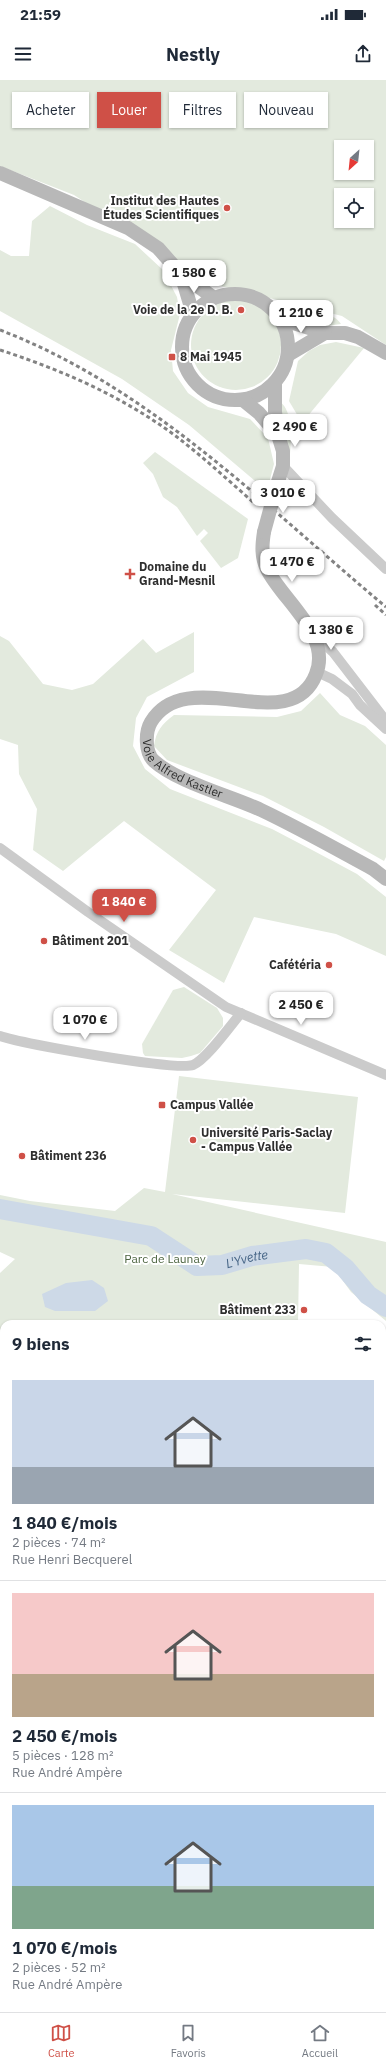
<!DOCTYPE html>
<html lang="fr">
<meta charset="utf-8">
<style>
:root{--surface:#fff;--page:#f6f6f7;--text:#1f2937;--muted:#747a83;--line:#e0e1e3;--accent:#cf5047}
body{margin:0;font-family:"IBM Plex Sans",sans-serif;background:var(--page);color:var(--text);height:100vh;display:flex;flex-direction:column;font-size:15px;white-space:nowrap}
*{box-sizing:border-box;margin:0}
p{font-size:13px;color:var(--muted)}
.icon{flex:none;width:22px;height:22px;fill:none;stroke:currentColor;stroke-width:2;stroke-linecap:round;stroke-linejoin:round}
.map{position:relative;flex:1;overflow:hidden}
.drawer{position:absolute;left:0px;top:1240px;width:386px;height:692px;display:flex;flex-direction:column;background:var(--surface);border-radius:12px 12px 0 0;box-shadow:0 1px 3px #0004}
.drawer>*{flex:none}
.top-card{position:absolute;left:12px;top:12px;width:362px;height:36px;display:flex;gap:8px}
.needle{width:26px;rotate:207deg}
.controls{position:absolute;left:334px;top:60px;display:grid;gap:8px}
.controls a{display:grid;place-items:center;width:40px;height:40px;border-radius:0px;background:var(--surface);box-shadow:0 1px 3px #0004;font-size:20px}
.price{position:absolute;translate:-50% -34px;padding:0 9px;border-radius:8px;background:#fff;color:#222;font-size:13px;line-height:26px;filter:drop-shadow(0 1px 2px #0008)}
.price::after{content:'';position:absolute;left:50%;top:24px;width:12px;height:9px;margin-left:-6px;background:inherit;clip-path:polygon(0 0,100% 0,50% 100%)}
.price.active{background:var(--accent);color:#fff}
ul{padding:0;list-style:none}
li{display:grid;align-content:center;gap:8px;height:212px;padding:0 12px}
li+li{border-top:1px solid var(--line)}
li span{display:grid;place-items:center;height:124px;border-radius:0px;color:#555}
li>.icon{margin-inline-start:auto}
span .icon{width:72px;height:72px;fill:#fffc;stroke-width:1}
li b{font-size:17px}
h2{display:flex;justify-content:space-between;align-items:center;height:48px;padding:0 12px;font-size:17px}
.pill{padding:0 14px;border-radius:0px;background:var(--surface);box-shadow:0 1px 3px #0004;font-size:14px;line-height:36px}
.pill.active{background:var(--accent);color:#fff}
.status{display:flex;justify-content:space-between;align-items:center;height:28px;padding:0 20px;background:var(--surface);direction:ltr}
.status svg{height:11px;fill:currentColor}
header{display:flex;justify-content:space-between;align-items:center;height:52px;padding:0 12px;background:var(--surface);font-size:18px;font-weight:700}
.tabs{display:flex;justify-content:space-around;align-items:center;height:56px;border-top:1px solid var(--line);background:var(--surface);font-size:11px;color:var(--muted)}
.tabs a{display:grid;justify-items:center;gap:2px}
.tabs .active{color:var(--accent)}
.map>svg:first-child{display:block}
.green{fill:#e3eade;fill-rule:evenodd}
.water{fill:#cdd9e7}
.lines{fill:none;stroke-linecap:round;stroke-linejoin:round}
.stream{stroke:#cdd9e7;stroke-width:3.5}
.river{stroke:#cdd9e7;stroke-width:20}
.street{stroke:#cbcbcb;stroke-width:10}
.secondary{stroke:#b8b8b8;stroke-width:14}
.rail{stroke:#838383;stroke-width:3;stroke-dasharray:4 3;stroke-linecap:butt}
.secondary-bridge{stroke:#b8b8b8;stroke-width:14}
.poi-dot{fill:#cf5047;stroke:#fff;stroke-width:1.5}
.labels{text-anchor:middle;stroke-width:4;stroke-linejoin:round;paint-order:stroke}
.poi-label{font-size:12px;font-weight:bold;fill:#2e2e2e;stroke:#fff;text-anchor:start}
.street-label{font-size:12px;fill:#2e2e2e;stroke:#fff}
.park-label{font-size:12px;fill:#4d6541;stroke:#fff}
.water-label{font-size:13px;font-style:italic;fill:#466586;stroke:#fff}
</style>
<div class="status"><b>21:59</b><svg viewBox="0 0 49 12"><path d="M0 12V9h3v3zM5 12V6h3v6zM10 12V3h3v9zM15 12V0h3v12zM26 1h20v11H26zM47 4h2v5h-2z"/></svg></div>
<header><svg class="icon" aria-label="menu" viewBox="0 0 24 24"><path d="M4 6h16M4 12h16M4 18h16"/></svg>Nestly<svg class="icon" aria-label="share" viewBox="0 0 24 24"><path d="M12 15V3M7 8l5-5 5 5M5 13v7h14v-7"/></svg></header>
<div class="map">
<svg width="386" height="1932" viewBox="0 0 386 1932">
<rect width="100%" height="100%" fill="#fff"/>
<!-- green -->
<g class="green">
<path d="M 0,0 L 386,0 L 386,265 L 342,236 L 208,203 L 74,115 L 0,86 ZM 341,67 L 367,67 L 367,93 L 341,93 ZM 341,115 L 367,115 L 367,141 L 341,141 Z"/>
<path d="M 50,126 L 87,145 L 135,164 L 163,190 L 177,217 L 180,234 L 171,270 L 173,291 L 188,313 L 208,327 L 250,339 L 268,358 L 274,384 L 267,411 L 189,345 L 122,299 L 0,231 L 0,170 L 11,176 L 29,176 L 32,141 Z"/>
<circle cx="236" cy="265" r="45"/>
<path d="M 295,228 C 310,228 332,231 341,244 L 319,247 L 291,235 L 289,230 Z"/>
<path d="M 336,262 L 364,268 L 302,343 L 289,321 L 298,281 L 309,271 L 320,265 Z"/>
<path d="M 280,322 C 293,330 291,361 290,374 L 288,376 Z"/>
<path d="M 155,372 L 248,439 L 238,478 L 221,488 L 200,461 L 208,453 L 204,449 L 197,456 L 177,427 L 163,417 L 153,394 L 143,383 Z"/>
<path d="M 194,552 L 194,592 L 147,617 L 136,638 L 133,666 L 145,689 L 170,709 L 272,749 L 314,771 L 357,794 L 386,817 L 386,876 L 336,854 L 254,837 L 224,903 L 169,870 L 216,810 L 124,741 L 63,791 L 33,770 L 37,729 L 19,694 L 18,665 L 0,659 L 0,556 L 9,561 L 43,604 L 72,610 L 93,604 L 143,559 L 156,573 Z"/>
<path d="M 320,613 L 340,635 L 365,646 L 386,665 L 386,777 L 384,781 L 324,747 L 263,716 L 167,680 L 154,666 C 156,651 162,644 174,635 L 277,637 L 301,631 Z"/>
<path d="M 184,907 L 217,928 L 223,938 L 223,946 L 200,973 L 191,976 L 182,978 L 145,976 L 143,973 L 142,964 L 173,910 Z"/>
<path d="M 179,996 L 358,1017 L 345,1133 L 172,1114 L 386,1162 L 386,1241 L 351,1212 L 333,1187 L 299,1184 L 298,1244 L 4,1244 L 4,1285 L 0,1285 L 0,1193 L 15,1179 L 0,1172 L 0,1115 L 30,1121 L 115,1131 L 144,1108 L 165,1112 Z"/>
<path d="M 386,1440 L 386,1644 L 384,1647 L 382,1645 L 382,1445 Z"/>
<rect x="0" y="1523" width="4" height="41"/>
<path d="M 382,1728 L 386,1729 L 386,1932 L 107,1932 L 108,1928 L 382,1928 Z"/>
<path d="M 0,1793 L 4,1793 L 4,1903 L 0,1901 Z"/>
</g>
<!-- water -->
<path class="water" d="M 92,1200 L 104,1208 L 108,1221 L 95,1231 L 55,1231 L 45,1227 L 42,1214 L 66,1203 Z"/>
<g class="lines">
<!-- stream -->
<path class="stream" d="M 384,1226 L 386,1222"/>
<!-- river -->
<path class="river" id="s1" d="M 0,1129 L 151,1156 L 197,1186 L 222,1185 L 252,1176 L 306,1169 L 326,1173 L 345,1188 L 368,1215 L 386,1227"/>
<!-- street -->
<g class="street">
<path d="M 283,386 L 332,438 L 386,489"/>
<path d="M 315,555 L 333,572 L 386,641"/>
<path d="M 317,592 L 332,599 L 352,614 L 360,625 L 386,649"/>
<path d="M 0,768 L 88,832 L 226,927 L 386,995"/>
<path d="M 0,956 C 22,964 177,991 193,985 C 206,980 231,945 241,933"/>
<path d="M 382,1271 L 386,1266"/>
<path d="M 0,1450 L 4,1450"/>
<path d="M 36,1932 L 37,1928"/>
</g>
<!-- secondary -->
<g class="secondary">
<path d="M 0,93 L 128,148 L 158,168 L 181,194 L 214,218"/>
<path d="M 181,194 L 193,234"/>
<circle cx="235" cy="267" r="53"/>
<path d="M 281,239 L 325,253 L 345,253 L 358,257 L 386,273"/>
<path d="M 288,275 L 325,253"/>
<path d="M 275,303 L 275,332 L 278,355 L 283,371 L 283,386 L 276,408"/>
<path d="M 243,320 L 259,333 L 278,355"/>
<path id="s2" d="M 264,452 C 262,465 261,477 267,489 C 282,520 332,555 316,594 C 291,660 187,582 151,642 C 145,652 145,673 154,681 C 177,702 231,716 261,730 C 299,748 336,769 373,789 L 386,799"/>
</g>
<!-- rail -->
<g class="rail">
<path d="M 0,250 C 151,308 264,425 386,527"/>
<path d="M 0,270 C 62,290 124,317 177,357 C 203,377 228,400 253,422"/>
<path d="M 375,525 L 386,535"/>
</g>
<!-- secondary-bridge -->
<path class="secondary-bridge" d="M 264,452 L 276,408"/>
</g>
<!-- markers -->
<g class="poi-dot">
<circle cx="227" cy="128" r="4"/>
<circle cx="241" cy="230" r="4"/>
<rect x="168" y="273" width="8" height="8" rx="2"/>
<path d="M128 488h4v4h4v4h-4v4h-4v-4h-4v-4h4z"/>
<circle cx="44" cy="861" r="4"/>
<circle cx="329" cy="885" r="4"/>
<rect x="158" y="1021" width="8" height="8" rx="2"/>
<circle cx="193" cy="1060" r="4"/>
<circle cx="22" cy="1076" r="4"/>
<circle cx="304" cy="1230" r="4"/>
</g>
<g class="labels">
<!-- poi labels -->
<g class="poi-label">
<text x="219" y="125" text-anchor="end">Institut des Hautes<tspan x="219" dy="14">Études Scientifiques</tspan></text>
<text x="233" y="234" text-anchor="end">Voie de la 2e D. B.</text>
<text x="180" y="281">8 Mai 1945</text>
<text x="139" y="491">Domaine du<tspan x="139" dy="14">Grand-Mesnil</tspan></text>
<text x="52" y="865">Bâtiment 201</text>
<text x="321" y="889" text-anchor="end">Cafétéria</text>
<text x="170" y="1029">Campus Vallée</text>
<text x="201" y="1057">Université Paris-Saclay<tspan x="201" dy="14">- Campus Vallée</tspan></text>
<text x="30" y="1080">Bâtiment 236</text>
<text x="296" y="1234" text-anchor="end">Bâtiment 233</text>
</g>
<!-- street labels -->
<g class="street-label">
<text dy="4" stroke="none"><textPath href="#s2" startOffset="412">Voie Alfred Kastler</textPath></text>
</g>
<!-- park labels -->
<g class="park-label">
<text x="165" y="1183">Parc de Launay</text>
</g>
<!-- water labels -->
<g class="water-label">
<text dy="5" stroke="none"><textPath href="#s1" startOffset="259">L'Yvette</textPath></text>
</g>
</g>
</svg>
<div class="controls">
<a><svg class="needle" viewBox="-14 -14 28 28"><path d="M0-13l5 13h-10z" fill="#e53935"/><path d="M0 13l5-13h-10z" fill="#747a83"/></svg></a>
<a><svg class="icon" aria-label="locate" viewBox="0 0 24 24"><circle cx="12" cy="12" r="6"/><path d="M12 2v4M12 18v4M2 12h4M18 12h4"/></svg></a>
</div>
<b class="price" style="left:194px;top:214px">1 580 €</b>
<b class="price" style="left:301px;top:254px">1 210 €</b>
<b class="price" style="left:295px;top:368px">2 490 €</b>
<b class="price" style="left:283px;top:434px">3 010 €</b>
<b class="price" style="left:292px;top:503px">1 470 €</b>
<b class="price" style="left:331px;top:571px">1 380 €</b>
<b class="price active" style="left:124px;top:843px">1 840 €</b>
<b class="price" style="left:301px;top:946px">2 450 €</b>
<b class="price" style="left:85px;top:961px">1 070 €</b>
<div class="top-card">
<a class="pill">Acheter</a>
<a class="pill active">Louer</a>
<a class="pill">Filtres</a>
<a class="pill">Nouveau</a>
</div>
<section class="drawer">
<h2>9 biens<svg class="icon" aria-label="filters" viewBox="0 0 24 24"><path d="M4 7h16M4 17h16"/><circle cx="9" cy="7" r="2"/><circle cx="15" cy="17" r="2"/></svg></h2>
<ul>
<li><span style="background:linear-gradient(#c9d6e8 70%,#9aa5b1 0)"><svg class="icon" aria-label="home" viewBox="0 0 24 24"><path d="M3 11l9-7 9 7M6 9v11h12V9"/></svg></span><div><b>1 840 €/mois</b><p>2 pièces · 74 m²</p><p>Rue Henri Becquerel</p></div></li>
<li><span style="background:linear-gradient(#f6c9c9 65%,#b9a48a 0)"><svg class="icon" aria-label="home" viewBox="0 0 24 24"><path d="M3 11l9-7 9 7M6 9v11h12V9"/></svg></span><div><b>2 450 €/mois</b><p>5 pièces · 128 m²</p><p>Rue André Ampère</p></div></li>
<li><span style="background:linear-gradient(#a9c7e8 65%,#7fa58c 0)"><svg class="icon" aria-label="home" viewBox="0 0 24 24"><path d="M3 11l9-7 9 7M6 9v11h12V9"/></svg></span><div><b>1 070 €/mois</b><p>2 pièces · 52 m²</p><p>Rue André Ampère</p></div></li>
</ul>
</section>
</div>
<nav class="tabs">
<a class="active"><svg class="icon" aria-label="map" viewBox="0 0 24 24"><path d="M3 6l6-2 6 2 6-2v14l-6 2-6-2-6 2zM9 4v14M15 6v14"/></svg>Carte</a>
<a><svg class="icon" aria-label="saved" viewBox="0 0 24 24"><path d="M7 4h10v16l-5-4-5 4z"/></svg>Favoris</a>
<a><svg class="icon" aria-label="home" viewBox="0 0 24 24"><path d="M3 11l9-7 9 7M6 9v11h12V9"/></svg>Accueil</a>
</nav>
